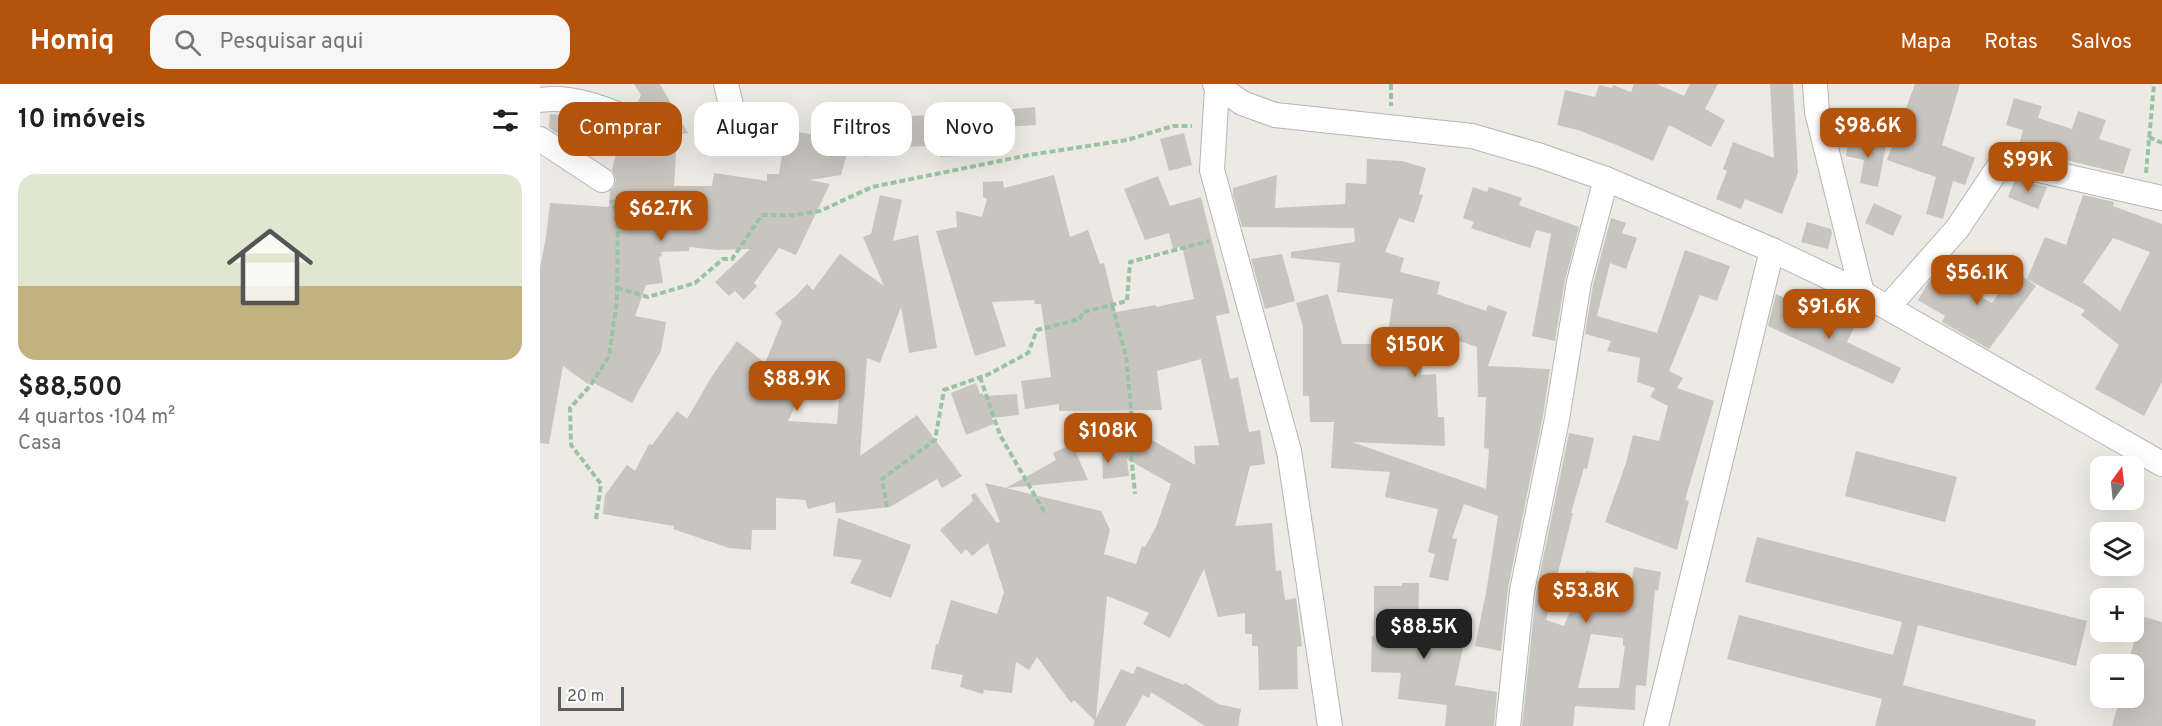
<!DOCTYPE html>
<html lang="pt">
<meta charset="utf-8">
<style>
:root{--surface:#fff;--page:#f6f6f6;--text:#202124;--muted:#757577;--accent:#b45309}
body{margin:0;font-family:Overpass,sans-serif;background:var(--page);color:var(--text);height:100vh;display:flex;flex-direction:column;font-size:22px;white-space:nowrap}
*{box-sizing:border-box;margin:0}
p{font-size:20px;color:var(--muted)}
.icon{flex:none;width:33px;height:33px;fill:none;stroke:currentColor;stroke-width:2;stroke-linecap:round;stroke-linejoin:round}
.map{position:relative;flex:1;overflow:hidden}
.side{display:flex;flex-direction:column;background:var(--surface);width:540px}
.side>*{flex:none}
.top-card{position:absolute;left:18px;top:18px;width:570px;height:54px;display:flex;gap:12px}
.needle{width:39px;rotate:15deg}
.tools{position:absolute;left:1550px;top:372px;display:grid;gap:12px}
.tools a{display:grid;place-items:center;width:54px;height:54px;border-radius:12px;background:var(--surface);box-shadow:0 6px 24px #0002;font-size:30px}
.scale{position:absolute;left:18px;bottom:15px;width:66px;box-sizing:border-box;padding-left:6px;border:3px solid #5a5e62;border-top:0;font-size:16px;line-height:21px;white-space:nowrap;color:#5a5e62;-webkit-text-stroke:4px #fff;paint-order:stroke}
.price{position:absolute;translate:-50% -51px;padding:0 14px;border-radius:12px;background:var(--accent);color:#fff;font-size:20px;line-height:39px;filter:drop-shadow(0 2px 3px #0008)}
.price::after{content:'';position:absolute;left:50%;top:36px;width:18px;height:14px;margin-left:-9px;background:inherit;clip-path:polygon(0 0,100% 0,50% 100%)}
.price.on{background:#222;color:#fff}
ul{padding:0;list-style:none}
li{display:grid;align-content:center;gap:12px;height:318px;padding:0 18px}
li span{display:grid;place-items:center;height:186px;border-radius:18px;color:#555}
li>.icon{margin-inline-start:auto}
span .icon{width:108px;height:108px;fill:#fffc;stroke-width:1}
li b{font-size:26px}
h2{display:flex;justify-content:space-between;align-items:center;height:72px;padding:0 18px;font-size:26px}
.chip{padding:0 21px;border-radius:18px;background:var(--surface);box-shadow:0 6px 24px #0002;font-size:21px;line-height:54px}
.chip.on{background:var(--accent);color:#fff}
header{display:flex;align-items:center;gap:36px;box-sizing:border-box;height:84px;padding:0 30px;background:var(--accent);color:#fff}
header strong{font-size:28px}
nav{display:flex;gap:33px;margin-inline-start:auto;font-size:21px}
.search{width:420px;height:54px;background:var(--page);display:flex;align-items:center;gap:15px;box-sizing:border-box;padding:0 21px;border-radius:18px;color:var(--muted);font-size:22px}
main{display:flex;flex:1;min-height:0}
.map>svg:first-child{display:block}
.building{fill:#c8c5bf;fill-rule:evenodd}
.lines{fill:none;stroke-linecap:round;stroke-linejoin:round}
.minor-casing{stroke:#b3b5b9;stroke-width:26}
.path{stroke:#99c3a4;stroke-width:4;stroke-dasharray:6 3;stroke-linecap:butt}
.minor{stroke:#fff;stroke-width:24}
</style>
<header>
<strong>Homiq</strong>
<div class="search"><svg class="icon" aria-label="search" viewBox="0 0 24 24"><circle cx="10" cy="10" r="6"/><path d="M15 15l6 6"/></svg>Pesquisar aqui</div>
<nav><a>Mapa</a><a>Rotas</a><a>Salvos</a></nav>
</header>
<main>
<section class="side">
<h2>10 imóveis<svg class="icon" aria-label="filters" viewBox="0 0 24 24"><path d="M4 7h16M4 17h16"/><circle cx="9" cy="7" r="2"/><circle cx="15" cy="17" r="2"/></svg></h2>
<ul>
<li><span style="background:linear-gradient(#dfe7d0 60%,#c2b280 0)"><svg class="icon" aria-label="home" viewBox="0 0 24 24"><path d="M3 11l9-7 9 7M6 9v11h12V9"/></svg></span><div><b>$88,500</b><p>4 quartos · 104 m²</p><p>Casa</p></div></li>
</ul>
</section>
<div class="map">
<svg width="1622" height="642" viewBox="0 0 1622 642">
<rect width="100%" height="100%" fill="#eceae2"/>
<!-- building -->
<g class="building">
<path d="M 94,0 L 120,0 L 148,49 L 137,51 L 134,102 L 172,102 L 174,89 L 227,97 L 227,90 L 239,90 L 246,47 L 272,50 L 272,41 L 311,44 L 312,40 L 336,49 L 327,73 L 308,66 L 301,91 L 270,96 L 290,100 L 256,171 L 239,164 L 214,199 L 217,202 L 204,216 L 195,207 L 189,212 L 175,198 L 210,165 L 177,166 L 149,163 L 149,167 L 121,168 L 122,172 L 119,173 L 123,199 L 106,201 L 95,232 L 126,238 L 121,267 L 92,319 L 50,297 L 48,300 L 23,282 L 9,360 L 0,359 L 0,184 L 6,153 L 10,119 L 69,123 L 70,107 L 74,103 L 76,96 L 72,86 L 76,69 L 45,68 L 9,44 L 10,30 L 42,33 L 113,60 L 120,61 L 126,59 L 131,52 L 132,45 L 130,39 L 123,34 L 96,22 L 101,11 Z"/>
<path d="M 1094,0 L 1117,0 L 1144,12 L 1150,0 L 1178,0 L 1165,25 L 1185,36 L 1171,63 L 1129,41 L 1113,77 L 1079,62 L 1038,46 L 1017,41 L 1025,6 L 1055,13 L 1059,1 L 1072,4 L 1073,1 L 1091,8 Z"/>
<path d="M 1230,0 L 1253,0 L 1258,89 L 1242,130 L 1205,115 L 1201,125 L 1176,115 L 1187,87 L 1183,85 L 1193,58 L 1234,74 Z"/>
<path d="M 1375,0 L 1420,0 L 1402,61 L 1435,74 L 1425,101 L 1413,97 L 1403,135 L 1386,130 L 1396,93 L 1347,76 Z"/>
<path d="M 1474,14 L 1502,22 L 1498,34 L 1532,45 L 1538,27 L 1566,36 L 1559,55 L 1591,65 L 1583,90 L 1518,74 L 1517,76 L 1486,68 L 1487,64 L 1479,61 L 1483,46 L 1466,41 Z"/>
<path d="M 495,23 L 496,41 L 451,44 L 452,50 L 420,52 L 420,72 L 400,73 L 400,62 L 356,63 L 354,33 L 426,29 Z"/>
<path d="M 644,49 L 652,81 L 629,87 L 620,55 Z"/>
<path d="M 1309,54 L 1346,61 L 1338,103 L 1320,99 L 1324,76 L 1306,72 Z"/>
<path d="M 827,75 L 862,77 L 886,84 L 879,110 L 883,111 L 874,139 L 859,134 L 845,168 L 864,174 L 860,188 L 900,198 L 897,210 L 946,227 L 948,221 L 967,228 L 948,282 L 1010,285 L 1003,332 L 968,504 L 961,567 L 935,562 L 946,509 L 958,432 L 924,420 L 912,454 L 917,455 L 908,497 L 889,493 L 895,470 L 888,468 L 898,425 L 845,413 L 850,388 L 791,384 L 794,338 L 770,338 L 769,312 L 763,312 L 763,243 L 756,219 L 788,210 L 802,260 L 835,260 L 834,249 L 848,249 L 853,215 L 797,208 L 800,179 L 751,174 L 751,168 L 815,158 L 814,144 L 702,143 L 693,110 L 693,104 L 737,91 L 735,124 L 805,120 L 806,99 L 826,100 ZM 889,247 L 937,263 L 938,313 L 946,313 L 944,364 L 949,365 L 946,405 L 812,358 L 905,362 L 904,333 L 898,333 L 896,290 L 881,291 Z"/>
<path d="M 514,91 L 530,153 L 548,146 L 560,180 L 564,179 L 576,228 L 616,221 L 616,223 L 654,215 L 642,162 L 633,165 L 629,149 L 605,156 L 584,105 L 618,92 L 630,122 L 661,113 L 690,229 L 676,232 L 690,295 L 698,293 L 709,348 L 720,346 L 725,380 L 710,382 L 695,442 L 732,439 L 736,487 L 741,486 L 745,516 L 756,514 L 762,562 L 757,563 L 758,605 L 719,606 L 718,562 L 712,562 L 712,550 L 705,550 L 705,529 L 678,533 L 664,485 L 630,554 L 603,540 L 609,529 L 567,512 L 556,634 L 581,585 L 593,590 L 597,582 L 644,601 L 645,599 L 678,620 L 701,625 L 698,642 L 665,642 L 611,608 L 609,614 L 603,611 L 585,642 L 553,642 L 555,637 L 534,616 L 531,619 L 497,573 L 489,586 L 476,578 L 472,609 L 444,606 L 443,610 L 420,603 L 423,591 L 391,585 L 396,560 L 398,561 L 411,516 L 457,530 L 464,508 L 448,459 L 432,472 L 426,465 L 421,470 L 400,446 L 433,417 L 431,411 L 435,409 L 457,439 L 460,438 L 445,399 L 466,404 L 516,376 L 513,369 L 532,360 L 548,396 L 466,404 L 561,427 L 570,446 L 564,470 L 596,480 L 602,462 L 605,463 L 616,443 L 631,400 L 587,375 L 589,392 L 563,395 L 562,368 L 603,364 L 600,349 L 655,381 L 654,362 L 679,361 L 661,275 L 617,287 L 622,326 L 519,327 L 519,320 L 485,325 L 481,297 L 511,293 L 501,220 L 495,220 L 494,216 L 452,218 L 466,262 L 435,272 L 396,147 L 417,143 L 416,127 L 442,133 L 447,115 L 443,113 L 443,98 L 463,97 L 464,104 Z"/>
<path d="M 1475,96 L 1507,103 L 1498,125 L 1468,113 Z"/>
<path d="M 933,103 L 947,108 L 949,103 L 982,114 L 979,121 L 1039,143 L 1025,196 L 1015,257 L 992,252 L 1011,150 L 996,146 L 990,164 L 931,144 L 934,138 L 923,134 Z"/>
<path d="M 340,111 L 362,116 L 353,157 L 378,151 L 397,264 L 369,269 L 361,223 L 340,279 L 327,274 L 320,372 L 377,331 L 422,392 L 402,404 L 397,395 L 350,423 L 296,429 L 295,418 L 268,425 L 265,416 L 236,414 L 236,446 L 212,446 L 211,466 L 189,464 L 133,445 L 134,442 L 63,430 L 65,411 L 87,381 L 95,387 L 109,360 L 112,361 L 137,327 L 147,335 L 172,292 L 197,257 L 225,279 L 242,238 L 235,229 L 256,212 L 267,200 L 273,206 L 300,170 L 344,202 L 323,153 L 331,150 ZM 270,292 L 299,314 L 297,340 L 248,337 Z"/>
<path d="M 1543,111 L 1574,118 L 1573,122 L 1622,140 L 1622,298 L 1604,332 L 1555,305 L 1579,261 L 1541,231 L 1545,226 L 1487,195 L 1505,153 L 1526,161 ZM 1573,154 L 1610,168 L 1580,227 L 1543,198 Z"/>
<path d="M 1334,119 L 1362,132 L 1353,152 L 1325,139 Z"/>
<path d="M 1071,134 L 1086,139 L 1082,149 L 1097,154 L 1086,185 L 1070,179 L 1057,232 L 1117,249 L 1145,166 L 1190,182 L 1177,217 L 1160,211 L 1129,287 L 1143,294 L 1137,304 L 1174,317 L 1145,416 L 1149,417 L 1137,466 L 1065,438 L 1086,379 L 1093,351 L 1119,357 L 1128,322 L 1110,313 L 1115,304 L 1097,298 L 1100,274 L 1067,267 L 1071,257 L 1045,250 L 1053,201 Z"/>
<path d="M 1267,138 L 1291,145 L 1292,149 L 1288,165 L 1261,158 Z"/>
<path d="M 742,170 L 755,217 L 725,225 L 711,175 Z"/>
<path d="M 1474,186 L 1496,202 L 1449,265 L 1402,238 L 1405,232 L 1378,216 L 1388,199 L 1398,188 L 1452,219 Z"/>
<path d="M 1236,210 L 1258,220 L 1254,231 L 1284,245 L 1290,232 L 1314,244 L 1307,258 L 1361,284 L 1353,300 L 1228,242 Z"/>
<path d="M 436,299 L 440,310 L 442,309 L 444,312 L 477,310 L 479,331 L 452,334 L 454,340 L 426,351 L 411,309 Z"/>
<path d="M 1029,349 L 1054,354 L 1047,385 L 1044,384 L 1031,429 L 1033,429 L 1006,536 L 1024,542 L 1046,487 L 1092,494 L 1094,483 L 1121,488 L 1118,507 L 1115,506 L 1106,602 L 1096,601 L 1095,626 L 1035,622 L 1033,642 L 982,642 L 996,509 ZM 1051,550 L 1083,554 L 1083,562 L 1085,562 L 1079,604 L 1038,604 Z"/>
<path d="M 1316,367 L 1417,393 L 1405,438 L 1305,412 Z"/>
<path d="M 298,434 L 371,461 L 351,514 L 310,499 L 322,476 L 293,472 Z"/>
<path d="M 1217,453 L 1547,537 L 1536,582 L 1378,541 L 1363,601 L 1496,636 L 1495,642 L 1335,642 L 1342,615 L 1187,575 L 1199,531 L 1353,571 L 1362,538 L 1205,498 Z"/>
<path d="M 862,499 L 879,499 L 878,546 L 901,549 L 899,558 L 923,563 L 915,601 L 957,608 L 954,642 L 905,642 L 907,621 L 858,615 L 861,589 L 831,588 L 832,552 L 834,552 L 834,502 L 862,502 Z"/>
<path d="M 1601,532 L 1622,538 L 1622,642 L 1572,642 L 1580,614 L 1593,614 L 1593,580 L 1588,580 Z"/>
</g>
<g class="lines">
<!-- minor casing -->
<g class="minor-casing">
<g id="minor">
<path d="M 186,0 L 195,38"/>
<path d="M 675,0 L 702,19 L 735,31 L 932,52 L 1001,72 L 1066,95 L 1232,166 L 1322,209 L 1622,380"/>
<path d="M 1275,0 L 1277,28 L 1322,209"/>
<path d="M 677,4 L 672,86 L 749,367 L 790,642"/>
<path d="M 0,16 C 41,10 80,32 118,47"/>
<path d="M 0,55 L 62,96"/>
<path d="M 1348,223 L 1417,145 L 1460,81 L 1481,82 L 1622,114"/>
<path d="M 968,642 L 982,507 L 1017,335 L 1039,198 L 1066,95"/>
<path d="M 1116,642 L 1232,166"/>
</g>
</g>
<!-- path -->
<g class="path">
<path d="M 851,0 L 851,22"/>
<path d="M 1609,53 L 1622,59"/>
<path d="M 1606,89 L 1614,0"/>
<path d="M 77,204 L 108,213 L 155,199 L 183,175 L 192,175 L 222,131 L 255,131 L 280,127 L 332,103 L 489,71 L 587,56 L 633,42 L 652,42"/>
<path d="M 572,221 L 586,272 L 592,335 L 591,369 L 595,410"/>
<path d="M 440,293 L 460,351 L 506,431"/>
<path d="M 347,423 L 342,395 L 395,356 L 404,306 L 449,290 L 488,269 L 497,246 L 540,235 L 543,228 L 587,217 L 590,178 L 669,157"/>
<path d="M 56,435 L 61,400 L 31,361 L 30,324 L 50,302 L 69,272 L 77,216 L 78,131 L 71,116"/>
</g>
<!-- minor -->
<use href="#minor" class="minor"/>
</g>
</svg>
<div class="tools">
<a><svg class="needle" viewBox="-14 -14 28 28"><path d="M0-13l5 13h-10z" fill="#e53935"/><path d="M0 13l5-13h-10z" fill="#757577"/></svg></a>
<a><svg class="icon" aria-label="layers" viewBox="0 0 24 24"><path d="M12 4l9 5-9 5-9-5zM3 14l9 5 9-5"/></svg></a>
<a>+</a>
<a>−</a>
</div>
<div class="scale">20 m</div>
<b class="price" style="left:1328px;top:75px">$98.6K</b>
<b class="price" style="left:1488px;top:109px">$99K</b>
<b class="price" style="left:121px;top:158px">$62.7K</b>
<b class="price" style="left:1437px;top:222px">$56.1K</b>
<b class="price" style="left:1289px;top:256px">$91.6K</b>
<b class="price" style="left:875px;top:294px">$150K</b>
<b class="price" style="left:257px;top:328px">$88.9K</b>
<b class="price" style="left:568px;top:380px">$108K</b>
<b class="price" style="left:1046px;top:540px">$53.8K</b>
<b class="price on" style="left:884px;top:576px">$88.5K</b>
<div class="top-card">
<a class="chip on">Comprar</a>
<a class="chip">Alugar</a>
<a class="chip">Filtros</a>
<a class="chip">Novo</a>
</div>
</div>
</main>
